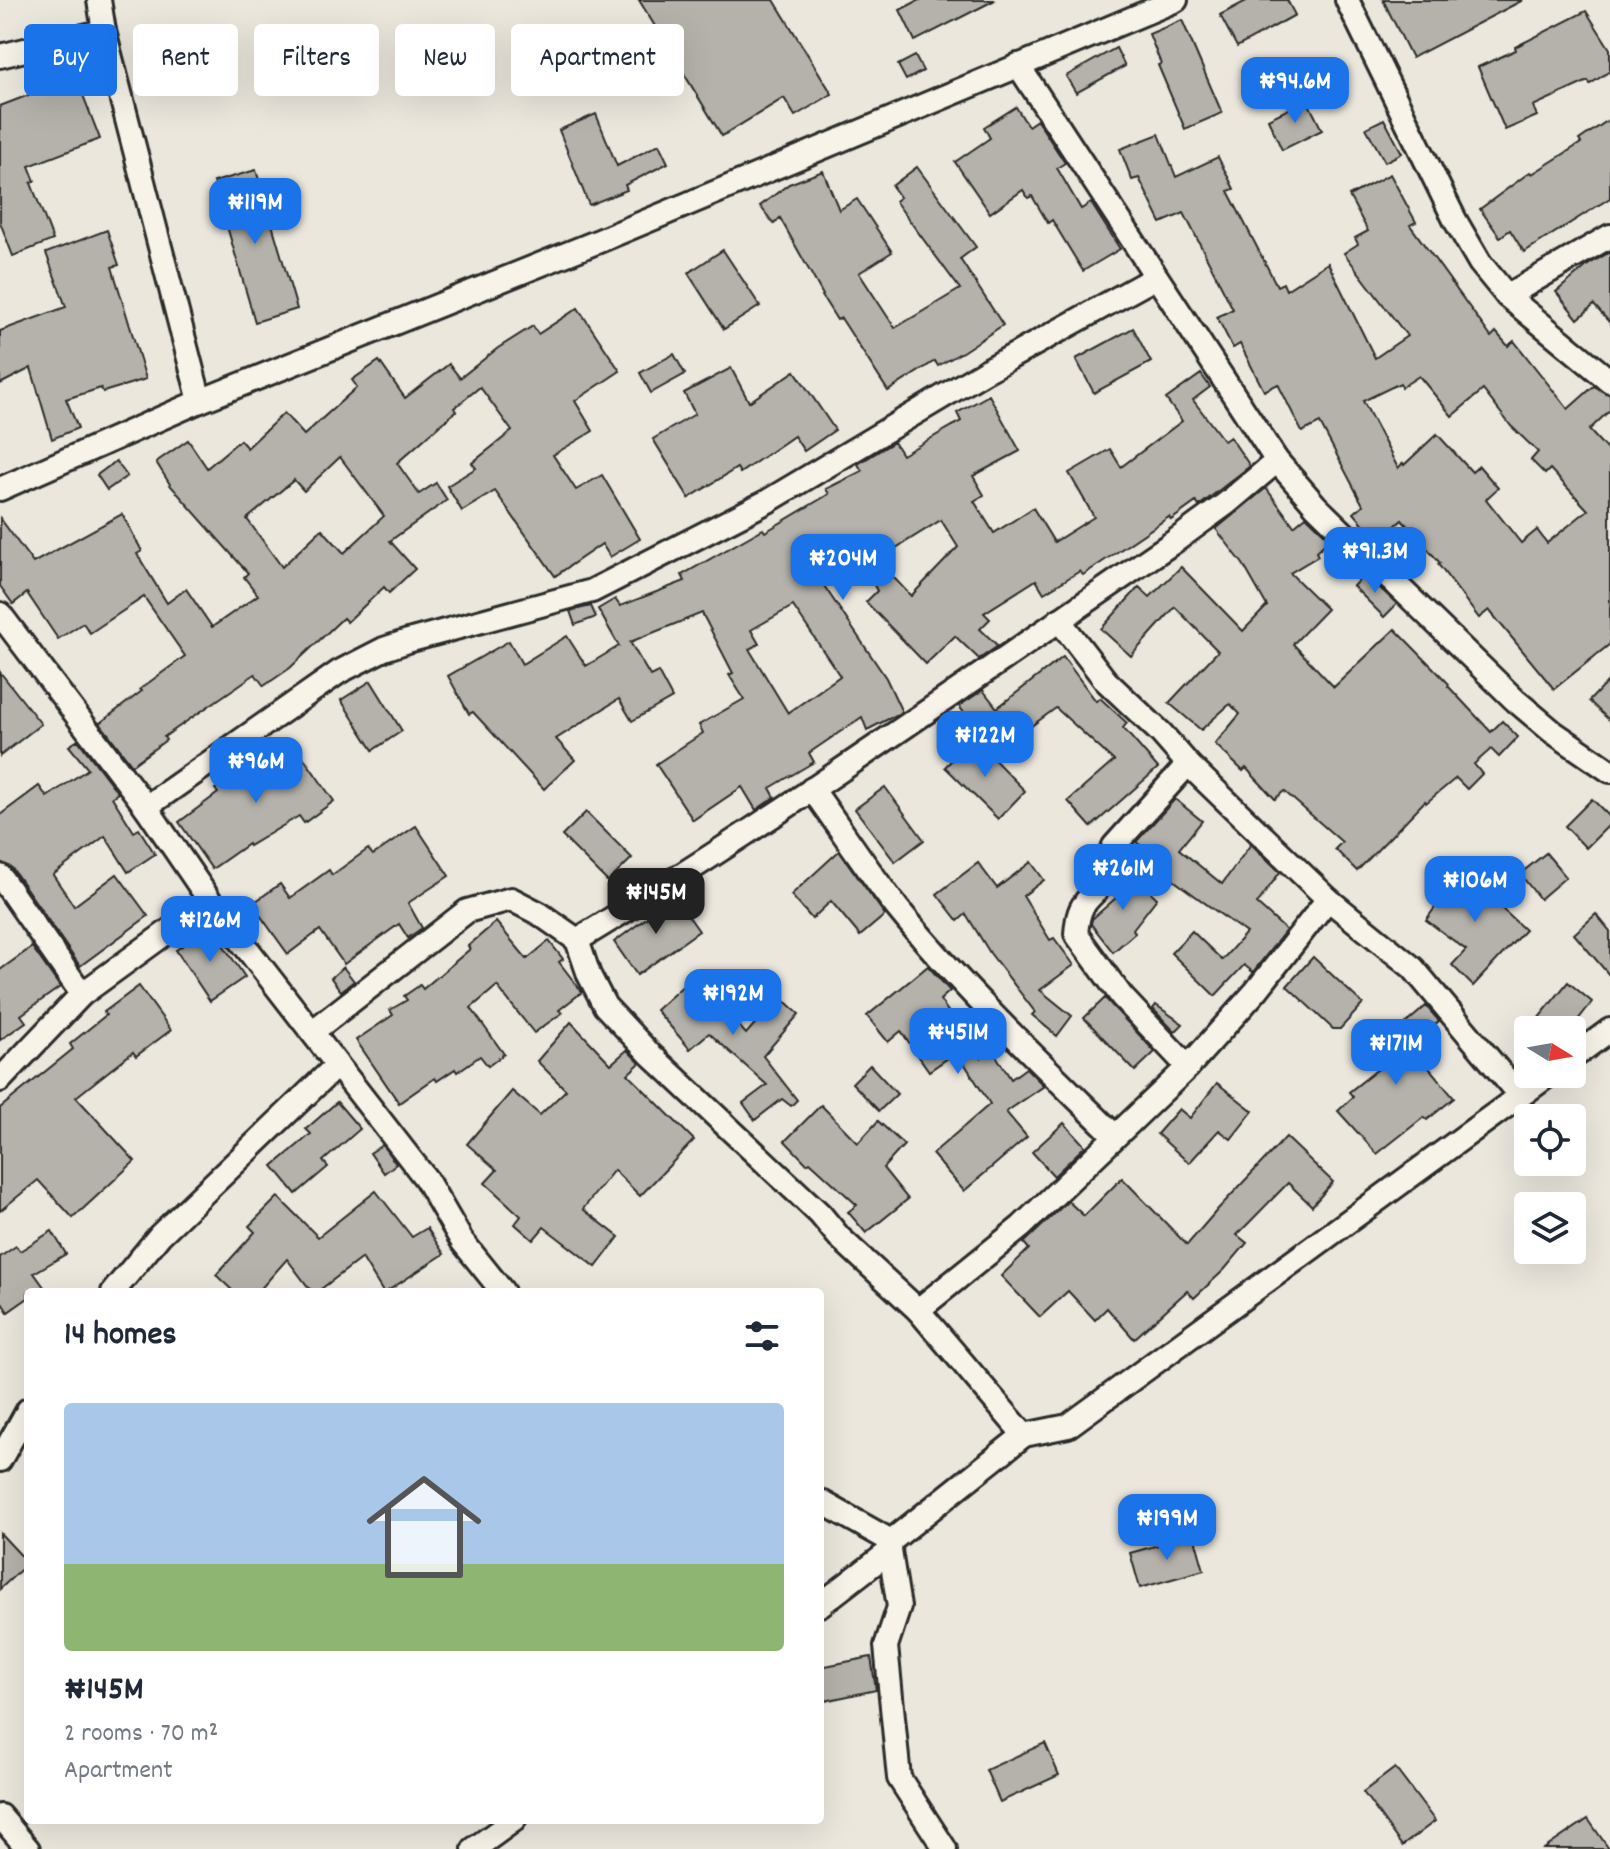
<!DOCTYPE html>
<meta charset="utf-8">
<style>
:root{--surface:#fff;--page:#f6f6f7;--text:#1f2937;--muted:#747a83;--line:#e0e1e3;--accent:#1a73e8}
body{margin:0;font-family:Dekko,sans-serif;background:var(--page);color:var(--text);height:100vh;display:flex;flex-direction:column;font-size:30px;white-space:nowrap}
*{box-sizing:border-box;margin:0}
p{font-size:26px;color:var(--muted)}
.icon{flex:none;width:44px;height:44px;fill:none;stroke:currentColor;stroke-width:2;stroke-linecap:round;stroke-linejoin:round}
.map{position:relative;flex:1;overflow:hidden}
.panel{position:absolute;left:24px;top:1288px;width:800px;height:536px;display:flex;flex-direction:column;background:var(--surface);border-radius:8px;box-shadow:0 8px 32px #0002}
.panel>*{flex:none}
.banner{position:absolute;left:24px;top:24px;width:800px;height:72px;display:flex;gap:16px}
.needle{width:52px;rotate:101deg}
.controls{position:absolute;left:1514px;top:1016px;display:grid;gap:16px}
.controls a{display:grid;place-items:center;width:72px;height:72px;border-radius:8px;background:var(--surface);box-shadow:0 8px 32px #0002;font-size:40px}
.price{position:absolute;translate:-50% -68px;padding:0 18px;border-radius:16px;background:var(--accent);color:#fff;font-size:26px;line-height:52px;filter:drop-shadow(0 2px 4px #0008)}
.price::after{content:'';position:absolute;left:50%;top:48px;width:24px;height:18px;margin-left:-12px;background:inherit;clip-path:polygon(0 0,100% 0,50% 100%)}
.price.active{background:#222;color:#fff}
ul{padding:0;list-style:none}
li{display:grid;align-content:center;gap:16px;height:424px;padding:0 40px}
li+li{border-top:2px solid var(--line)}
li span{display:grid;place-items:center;height:248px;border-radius:8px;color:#555}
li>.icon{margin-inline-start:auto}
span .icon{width:144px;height:144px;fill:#fffc;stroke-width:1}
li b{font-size:34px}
h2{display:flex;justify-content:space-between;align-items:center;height:96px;padding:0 40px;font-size:34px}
.chip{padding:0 28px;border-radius:8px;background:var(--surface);box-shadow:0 8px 32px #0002;font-size:28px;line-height:72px}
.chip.active{background:var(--accent);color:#fff}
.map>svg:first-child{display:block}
.building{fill:#b5b2ab;stroke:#2b2b2b;stroke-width:2;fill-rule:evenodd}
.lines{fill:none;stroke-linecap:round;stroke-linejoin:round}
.minor-casing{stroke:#2b2b2b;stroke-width:28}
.minor{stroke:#f7f3e8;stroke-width:22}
</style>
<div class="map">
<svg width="1610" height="1849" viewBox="0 0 1610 1849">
<rect width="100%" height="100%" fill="#ebe7dd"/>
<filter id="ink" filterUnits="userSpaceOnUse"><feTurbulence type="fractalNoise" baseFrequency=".0125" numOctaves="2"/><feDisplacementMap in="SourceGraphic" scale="16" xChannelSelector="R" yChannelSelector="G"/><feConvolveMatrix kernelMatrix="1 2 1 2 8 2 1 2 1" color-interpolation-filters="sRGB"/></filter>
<g filter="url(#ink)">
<!-- building -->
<g class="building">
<path d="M 639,0 L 774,0 L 832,94 L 795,116 L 784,98 L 722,136 Z"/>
<path d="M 919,0 L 995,0 L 915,41 L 900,10 Z"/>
<path d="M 1248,0 L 1287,0 L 1295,15 L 1237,47 L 1220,15 Z"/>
<path d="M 1383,0 L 1523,0 L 1412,58 Z"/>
<path d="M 1586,11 L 1610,49 L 1610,71 L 1590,84 L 1588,81 L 1533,106 L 1537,116 L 1505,130 L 1478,67 L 1516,50 L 1515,47 Z"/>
<path d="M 1182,20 L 1222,113 L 1185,129 L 1158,65 L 1161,64 L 1149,34 Z"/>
<path d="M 1116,48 L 1125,66 L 1076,93 L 1066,76 Z"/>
<path d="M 915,56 L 923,71 L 906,80 L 898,65 Z"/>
<path d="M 76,77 L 100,139 L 29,166 L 35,181 L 31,183 L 53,240 L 13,256 L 0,222 L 0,106 Z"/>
<path d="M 1307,100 L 1322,130 L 1282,150 L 1268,119 Z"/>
<path d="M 1016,107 L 1028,126 L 1037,120 L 1065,163 L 1057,168 L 1081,209 L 1091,203 L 1120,249 L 1083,271 L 1052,220 L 1048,223 L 1032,196 L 1028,198 L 1023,190 L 990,213 L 955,162 L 990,138 L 984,127 Z"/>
<path d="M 596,114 L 617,166 L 659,144 L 668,163 L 625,185 L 627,190 L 589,205 L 559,130 Z"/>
<path d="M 1384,119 L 1402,153 L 1385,162 L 1366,128 Z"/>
<path d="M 1610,119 L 1610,198 L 1524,252 L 1510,230 L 1500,237 L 1480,209 L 1530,172 L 1532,174 L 1581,143 L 1579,140 Z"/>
<path d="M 1159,134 L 1176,177 L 1218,157 L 1234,189 L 1228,191 L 1277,286 L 1283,283 L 1286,290 L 1328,263 L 1375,358 L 1407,336 L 1344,253 L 1358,244 L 1355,238 L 1368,231 L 1349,196 L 1390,174 L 1416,222 L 1410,225 L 1491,337 L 1496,332 L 1508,346 L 1514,341 L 1568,409 L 1594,386 L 1610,395 L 1610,410 L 1589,430 L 1610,453 L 1610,644 L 1554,689 L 1489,610 L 1479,618 L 1438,564 L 1440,563 L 1402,520 L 1378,541 L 1354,513 L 1363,505 L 1320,423 L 1302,432 L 1278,384 L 1264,391 L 1240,344 L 1233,348 L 1217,317 L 1233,309 L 1184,213 L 1161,223 L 1139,178 L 1132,180 L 1120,149 ZM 1419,376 L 1452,416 L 1483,390 L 1511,426 L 1538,452 L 1531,460 L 1545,474 L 1550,469 L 1588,510 L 1547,543 L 1537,530 L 1521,543 L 1486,499 L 1498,488 L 1479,466 L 1472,472 L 1437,434 L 1404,465 L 1403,463 L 1398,468 L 1363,401 L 1400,383 L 1402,387 Z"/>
<path d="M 917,167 L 976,247 L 960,259 L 1003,325 L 964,351 L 938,366 L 935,361 L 888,391 L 841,318 L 837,320 L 822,296 L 823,295 L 780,218 L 774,224 L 760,206 L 789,184 L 823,171 L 839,210 L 857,199 L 892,252 L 859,273 L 895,328 L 960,289 L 895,201 L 900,197 L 892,186 Z"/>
<path d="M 256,170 L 297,309 L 255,322 L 214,182 Z"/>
<path d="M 107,230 L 119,265 L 112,267 L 146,379 L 103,392 L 101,388 L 66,399 L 78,428 L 52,439 L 31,368 L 0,384 L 0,331 L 66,307 L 46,253 Z"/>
<path d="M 723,250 L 760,306 L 724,329 L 688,273 Z"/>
<path d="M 1610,252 L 1610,323 L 1594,305 L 1578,319 L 1556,292 L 1588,265 Z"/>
<path d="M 578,308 L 620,371 L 575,401 L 593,431 L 553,455 L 576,490 L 602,475 L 640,539 L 610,557 L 602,544 L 555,576 L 495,491 L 462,511 L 447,486 L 476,468 L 472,463 L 512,431 L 480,387 L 454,408 L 456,411 L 397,463 L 419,494 L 436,483 L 447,500 L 390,541 L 415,569 L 389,593 L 384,587 L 347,622 L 343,618 L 290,668 L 264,686 L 255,674 L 164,737 L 166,740 L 132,765 L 100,723 L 142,691 L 140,689 L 185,656 L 144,597 L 90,633 L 83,623 L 58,639 L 27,593 L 13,604 L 0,586 L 0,518 L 33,563 L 122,514 L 142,551 L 137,554 L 167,603 L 186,589 L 212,627 L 258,595 L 244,577 L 248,573 L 171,486 L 156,462 L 188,440 L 207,468 L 240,440 L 247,448 L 284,413 L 304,435 L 357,387 L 352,380 L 379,361 L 405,398 L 449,364 L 460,378 L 498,348 L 533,326 L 538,334 ZM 340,457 L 384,516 L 344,553 L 322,529 L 282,567 L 247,519 L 294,480 L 304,491 Z"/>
<path d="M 1133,328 L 1151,362 L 1094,393 L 1076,359 Z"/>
<path d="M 674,354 L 685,374 L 651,393 L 640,373 Z"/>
<path d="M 731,368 L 749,402 L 795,371 L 835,430 L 804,451 L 794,436 L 740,473 L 737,468 L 689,498 L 653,439 L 695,414 L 684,393 Z"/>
<path d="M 1201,374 L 1210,387 L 1193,400 L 1224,441 L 1230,437 L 1250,466 L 1199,506 L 1196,502 L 1171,520 L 1169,517 L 1083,575 L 1080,571 L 1044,593 L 1036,580 L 984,613 L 990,619 L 980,629 L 998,646 L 979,659 L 955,636 L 926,664 L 866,602 L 877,591 L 863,563 L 841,576 L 814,548 L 804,556 L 886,678 L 902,712 L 867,730 L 862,717 L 809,753 L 814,762 L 770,788 L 775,797 L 756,810 L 742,787 L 693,820 L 656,764 L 703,733 L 699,725 L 744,699 L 729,675 L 733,673 L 702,613 L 630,642 L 650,676 L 658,672 L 672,698 L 632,721 L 619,699 L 556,739 L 575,760 L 544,789 L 473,712 L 469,714 L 448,676 L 509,641 L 522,664 L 567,636 L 586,666 L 619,646 L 598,609 L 615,599 L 620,606 L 685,581 L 682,575 L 763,529 L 765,532 L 829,494 L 826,489 L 862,471 L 858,464 L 894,442 L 902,455 L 961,421 L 957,413 L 989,395 L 1020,451 L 973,476 L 984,495 L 974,501 L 994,533 L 1033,508 L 1054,542 L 1094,517 L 1069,473 L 1110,449 L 1121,467 L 1182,421 L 1166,399 ZM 941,520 L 958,547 L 911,596 L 877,560 ZM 793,606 L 840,676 L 788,713 L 749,649 L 759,644 L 751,630 Z"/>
<path d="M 116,461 L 127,476 L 107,490 L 97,475 Z"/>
<path d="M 1266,488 L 1294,526 L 1306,516 L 1330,539 L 1316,552 L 1318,556 L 1290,573 L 1327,609 L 1293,644 L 1334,687 L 1395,629 L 1449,684 L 1448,686 L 1491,732 L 1502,721 L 1518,737 L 1499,757 L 1491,749 L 1474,764 L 1482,774 L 1467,789 L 1456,778 L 1426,803 L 1425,801 L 1357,871 L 1335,849 L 1342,842 L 1284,791 L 1275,799 L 1246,768 L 1243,771 L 1215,744 L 1240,714 L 1230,704 L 1201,730 L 1169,703 L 1218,651 L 1175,607 L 1131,656 L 1101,629 L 1139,587 L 1150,597 L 1181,567 L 1243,631 L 1267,606 L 1243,564 L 1216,529 Z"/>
<path d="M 1365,574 L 1397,604 L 1384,617 L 1353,586 Z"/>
<path d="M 591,606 L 596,617 L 575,625 L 570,611 Z"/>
<path d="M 1063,657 L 1096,701 L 1100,698 L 1127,723 L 1123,728 L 1158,768 L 1091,827 L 1068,801 L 1114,761 L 1056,708 L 1030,727 L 1020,713 L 984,740 L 959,706 L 983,690 L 997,708 Z"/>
<path d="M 0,672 L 41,724 L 0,756 Z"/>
<path d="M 1610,679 L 1610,721 L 1589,701 Z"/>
<path d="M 371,681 L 402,731 L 373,750 L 341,700 Z"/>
<path d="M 973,738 L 1025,791 L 998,819 L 945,767 Z"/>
<path d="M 78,740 L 118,793 L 112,797 L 134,832 L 139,829 L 155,854 L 128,872 L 105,836 L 53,875 L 74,906 L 117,874 L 148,916 L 80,966 L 12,868 L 0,862 L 0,815 L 39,786 L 47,797 L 88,769 L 69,746 Z"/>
<path d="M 291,740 L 334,801 L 304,823 L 299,816 L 249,846 L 248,844 L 212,869 L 179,822 L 218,793 L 215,789 L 246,770 L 247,772 Z"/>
<path d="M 885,787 L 924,840 L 895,862 L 855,809 Z"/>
<path d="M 1175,799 L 1202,821 L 1179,849 L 1222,884 L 1251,844 L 1280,872 L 1257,904 L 1286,930 L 1253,972 L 1244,965 L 1215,996 L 1171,953 L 1192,931 L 1222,960 L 1246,933 L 1139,855 L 1144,848 L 1136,842 Z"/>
<path d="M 1592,799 L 1610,817 L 1610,824 L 1586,848 L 1565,826 Z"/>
<path d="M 586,812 L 632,858 L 608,882 L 562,836 Z"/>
<path d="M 416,826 L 449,876 L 408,903 L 422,928 L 408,938 L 399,924 L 344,964 L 320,930 L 288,954 L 252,904 L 280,884 L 290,898 L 329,870 L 332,875 L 368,849 L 373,855 Z"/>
<path d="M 839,851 L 885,915 L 860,936 L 831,901 L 812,919 L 791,895 Z"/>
<path d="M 1546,853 L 1566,877 L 1540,899 L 1520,874 Z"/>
<path d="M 1031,862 L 1044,880 L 1023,896 L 1050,940 L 1054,938 L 1074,965 L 1040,990 L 1072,1016 L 1057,1036 L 1032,1015 L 1035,1012 L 990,953 L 966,914 L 958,921 L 937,894 L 978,863 L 997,888 Z"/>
<path d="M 1475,868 L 1494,882 L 1486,894 L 1525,930 L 1473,986 L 1452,965 L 1466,950 L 1426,920 L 1463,869 L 1471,875 Z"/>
<path d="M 1127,870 L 1157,898 L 1133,929 L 1135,933 L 1113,952 L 1091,924 L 1092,919 L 1117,897 L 1112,894 Z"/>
<path d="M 675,897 L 699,931 L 637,975 L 614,942 Z"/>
<path d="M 1596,914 L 1610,931 L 1610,976 L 1574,934 Z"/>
<path d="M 496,922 L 527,959 L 549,941 L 563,959 L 559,962 L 582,992 L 559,1010 L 562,1013 L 534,1033 L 497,986 L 471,1008 L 504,1054 L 488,1066 L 480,1056 L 457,1072 L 455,1069 L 437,1081 L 435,1078 L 399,1103 L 356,1040 L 393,1015 L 390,1010 L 407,1000 L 404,996 L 420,985 L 423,989 L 470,949 L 468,946 Z"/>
<path d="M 211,927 L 245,977 L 210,1001 L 176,950 Z"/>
<path d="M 32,947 L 60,987 L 21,1015 L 26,1022 L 0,1040 L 0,970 Z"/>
<path d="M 1313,957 L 1363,1004 L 1340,1029 L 1333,1029 L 1287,986 Z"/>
<path d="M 928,966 L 950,991 L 940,1000 L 981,1058 L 993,1051 L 1011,1079 L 1026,1068 L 1044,1086 L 1006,1112 L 1027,1137 L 964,1191 L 932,1154 L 990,1104 L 957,1052 L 929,1071 L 901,1031 L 888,1042 L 867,1016 Z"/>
<path d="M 343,967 L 354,981 L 341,991 L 331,978 Z"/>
<path d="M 695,975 L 746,1034 L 779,996 L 799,1014 L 763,1056 L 797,1100 L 791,1106 L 782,1099 L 755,1120 L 743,1103 L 767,1085 L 709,1033 L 690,1049 L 656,1010 Z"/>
<path d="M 1568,982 L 1592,1002 L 1570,1030 L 1529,1030 Z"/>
<path d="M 139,986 L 171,1030 L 136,1056 L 133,1052 L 76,1097 L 135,1161 L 73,1218 L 38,1180 L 0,1211 L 0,1108 L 73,1049 L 70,1044 L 106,1015 L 104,1012 Z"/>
<path d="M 1105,998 L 1155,1052 L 1135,1071 L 1084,1018 Z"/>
<path d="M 1156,1005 L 1183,1024 L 1175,1032 L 1153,1009 Z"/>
<path d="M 1426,1006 L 1439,1021 L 1411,1046 L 1454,1098 L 1427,1120 L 1424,1117 L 1377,1154 L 1338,1111 L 1353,1097 L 1349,1092 L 1383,1065 L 1368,1048 L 1393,1027 L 1397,1031 Z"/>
<path d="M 571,1022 L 611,1064 L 627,1050 L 640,1063 L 628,1074 L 694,1140 L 640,1196 L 614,1170 L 583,1209 L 619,1237 L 596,1267 L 544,1227 L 533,1240 L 515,1224 L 521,1216 L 485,1183 L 497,1170 L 467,1144 L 512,1091 L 540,1115 L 566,1090 L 537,1061 Z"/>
<path d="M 870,1065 L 897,1094 L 879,1111 L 852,1083 Z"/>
<path d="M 1217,1083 L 1253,1111 L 1231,1139 L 1219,1130 L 1189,1163 L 1157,1134 L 1179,1109 L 1190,1118 Z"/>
<path d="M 337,1102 L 360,1129 L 323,1161 L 328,1167 L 296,1194 L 273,1166 L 311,1134 L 306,1129 Z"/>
<path d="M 821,1105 L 858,1143 L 878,1121 L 904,1145 L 883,1168 L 908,1199 L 866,1233 L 848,1212 L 857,1205 L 810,1162 L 807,1164 L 785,1141 Z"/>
<path d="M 1064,1123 L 1085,1146 L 1054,1176 L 1032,1152 Z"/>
<path d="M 1286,1137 L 1333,1182 L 1312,1206 L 1288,1183 L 1237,1235 L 1247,1243 L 1224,1270 L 1194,1298 L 1187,1291 L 1134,1339 L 1107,1308 L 1095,1320 L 1068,1291 L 1040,1317 L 1001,1276 L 1029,1249 L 1024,1243 L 1068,1201 L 1084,1216 L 1122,1178 L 1187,1245 L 1218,1209 Z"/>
<path d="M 382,1145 L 396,1164 L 384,1173 L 370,1153 Z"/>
<path d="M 376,1191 L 412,1237 L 427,1228 L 444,1254 L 386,1292 L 383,1292 L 362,1258 L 317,1292 L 312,1292 L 287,1259 L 258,1292 L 234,1292 L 216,1275 L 255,1232 L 249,1226 L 278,1197 L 318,1237 Z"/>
<path d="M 52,1231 L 66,1254 L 34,1273 L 44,1287 L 36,1292 L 28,1292 L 28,1298 L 8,1312 L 0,1300 L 0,1257 L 16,1246 L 20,1251 Z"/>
<path d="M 0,1533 L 28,1563 L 0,1589 Z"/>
<path d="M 1194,1535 L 1204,1570 L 1140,1588 L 1130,1553 Z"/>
<path d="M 871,1657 L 876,1690 L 820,1702 L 820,1667 Z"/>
<path d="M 1045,1743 L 1059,1775 L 1000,1802 L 986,1770 Z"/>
<path d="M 1395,1768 L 1435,1821 L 1402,1846 L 1363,1792 Z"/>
<path d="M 1588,1819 L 1609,1849 L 1544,1849 Z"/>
</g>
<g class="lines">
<!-- minor casing -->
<g class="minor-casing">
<g id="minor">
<path d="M 99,0 L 104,31 L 200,401"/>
<path d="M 1347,0 L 1455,220 L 1480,263 L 1507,296 L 1610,381"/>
<path d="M 0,56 L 104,31"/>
<path d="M 1018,65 L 1277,461 L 1316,506 L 1515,700 L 1553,732 L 1610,771"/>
<path d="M 1507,296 L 1610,236"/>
<path d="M 0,489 L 200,401 L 599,241 L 1176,0"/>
<path d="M 0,614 L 146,807 L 210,901 L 426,1179 L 462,1241 L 503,1292"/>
<path d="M 1059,620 L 1106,681 L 1161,733 L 1188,764 L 1328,899 L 1413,968 L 1520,1096"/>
<path d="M 1188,764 L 1114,846 C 1108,858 1107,872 1102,883 C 1097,892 1090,895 1085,903 C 1078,911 1077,923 1076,934 L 1122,997 L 1188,1067"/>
<path d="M 812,789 C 841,829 868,871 898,909 C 964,990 1040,1062 1114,1135"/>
<path d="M 146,807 L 339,672 L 384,649 L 408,641 L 592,591 L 768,501 L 984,372 L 1156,277"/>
<path d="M 0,876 L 82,994"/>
<path d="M 577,940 C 782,816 977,676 1175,541 L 1227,503 L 1277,461"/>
<path d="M 312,1032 L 467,911 L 511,899 L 540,914 L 577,940 L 589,975 L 605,1006 L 650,1054 L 820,1214 L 839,1237 L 918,1310 L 1024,1435"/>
<path d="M 1572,1058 L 1610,1030"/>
<path d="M 0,1080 L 82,994 L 210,901"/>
<path d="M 113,1292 L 160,1235 L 337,1065"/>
<path d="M 918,1310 L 1021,1227 L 1188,1067 L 1256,991 L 1328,899"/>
<path d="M 0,1460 L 28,1410"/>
<path d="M 820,1501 L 891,1541"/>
<path d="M 890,1551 L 899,1607 L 886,1646 L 899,1778 L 945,1849"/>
<path d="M 820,1605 L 890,1551 L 891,1541 L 1024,1435 L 1068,1426 L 1550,1074"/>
<path d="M 0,1816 L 28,1849"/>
<path d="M 474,1849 L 514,1820"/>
</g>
</g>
<!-- minor -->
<use href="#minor" class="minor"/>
</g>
</g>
</svg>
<div class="controls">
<a><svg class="needle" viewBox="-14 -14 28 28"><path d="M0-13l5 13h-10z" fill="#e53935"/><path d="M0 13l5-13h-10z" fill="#747a83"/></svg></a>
<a><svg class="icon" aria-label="locate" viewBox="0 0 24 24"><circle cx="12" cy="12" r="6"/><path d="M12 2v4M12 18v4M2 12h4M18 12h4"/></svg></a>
<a><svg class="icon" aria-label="layers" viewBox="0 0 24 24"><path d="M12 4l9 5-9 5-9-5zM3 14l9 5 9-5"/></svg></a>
</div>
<b class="price" style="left:1295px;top:125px">₦94.6M</b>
<b class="price" style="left:255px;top:246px">₦119M</b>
<b class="price" style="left:1375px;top:595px">₦91.3M</b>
<b class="price" style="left:843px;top:602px">₦204M</b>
<b class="price" style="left:985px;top:779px">₦122M</b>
<b class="price" style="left:256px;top:805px">₦96M</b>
<b class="price" style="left:1123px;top:912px">₦261M</b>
<b class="price" style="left:1475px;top:924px">₦106M</b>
<b class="price active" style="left:656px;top:936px">₦145M</b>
<b class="price" style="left:210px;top:964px">₦126M</b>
<b class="price" style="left:733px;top:1037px">₦192M</b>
<b class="price" style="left:958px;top:1076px">₦451M</b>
<b class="price" style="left:1396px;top:1087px">₦171M</b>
<b class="price" style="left:1167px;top:1562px">₦199M</b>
<div class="banner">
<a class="chip active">Buy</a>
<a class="chip">Rent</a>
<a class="chip">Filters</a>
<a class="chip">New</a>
<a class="chip">Apartment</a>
</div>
<section class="panel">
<h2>14 homes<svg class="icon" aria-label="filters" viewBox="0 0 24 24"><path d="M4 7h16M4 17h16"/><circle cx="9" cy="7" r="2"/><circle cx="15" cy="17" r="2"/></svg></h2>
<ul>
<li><span style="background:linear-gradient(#a9c7e8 65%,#8fb573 0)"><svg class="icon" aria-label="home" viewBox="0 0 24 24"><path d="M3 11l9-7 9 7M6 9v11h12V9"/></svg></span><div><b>₦145M</b><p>2 rooms · 70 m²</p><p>Apartment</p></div></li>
</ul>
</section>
</div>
